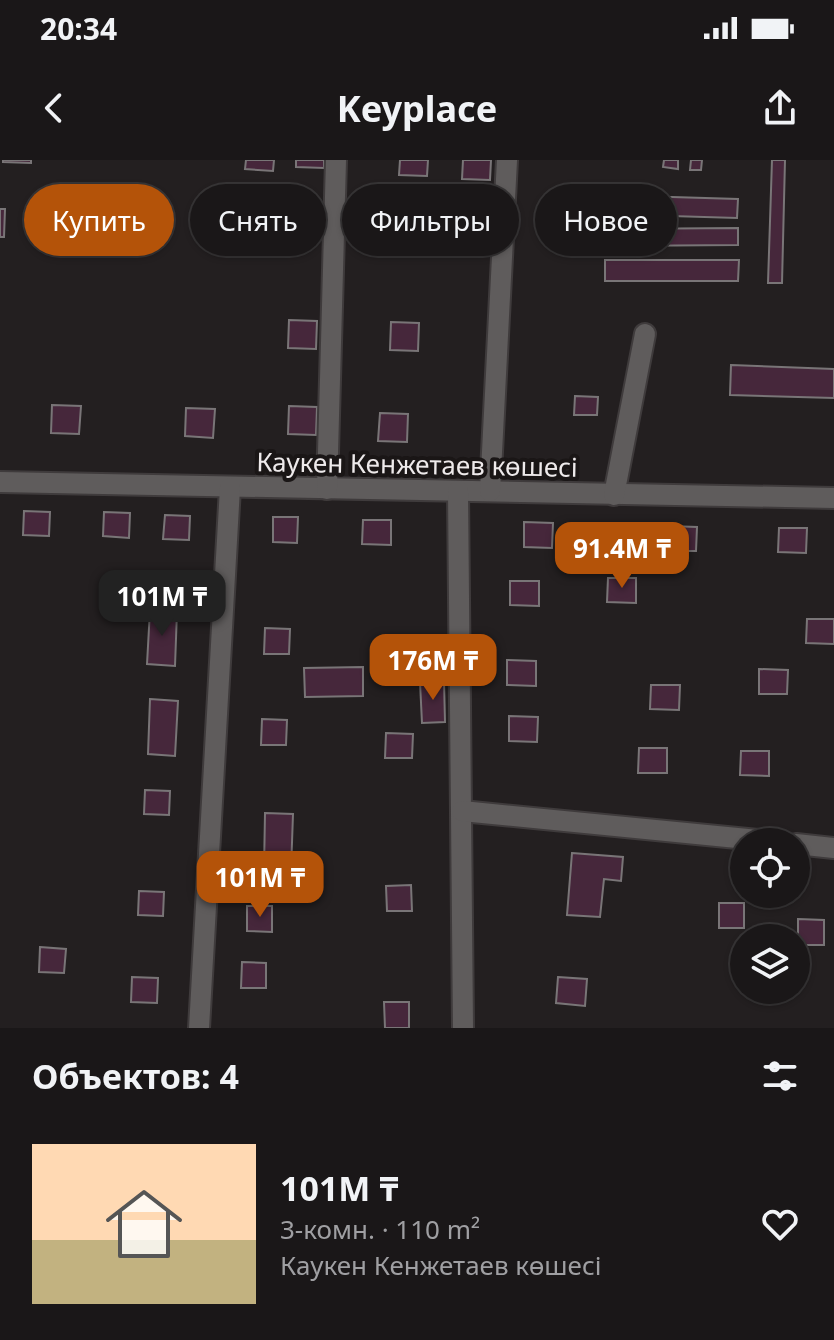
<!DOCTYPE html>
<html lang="ru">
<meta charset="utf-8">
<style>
:root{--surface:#1a1718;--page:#272425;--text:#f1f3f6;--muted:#9f9fa2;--line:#383637;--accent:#b45309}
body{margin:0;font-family:"Noto Sans",sans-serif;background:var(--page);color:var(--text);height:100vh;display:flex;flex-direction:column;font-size:30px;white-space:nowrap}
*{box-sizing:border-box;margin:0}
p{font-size:26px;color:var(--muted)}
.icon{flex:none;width:44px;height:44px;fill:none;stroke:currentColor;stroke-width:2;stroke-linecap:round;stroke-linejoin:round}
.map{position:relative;height:868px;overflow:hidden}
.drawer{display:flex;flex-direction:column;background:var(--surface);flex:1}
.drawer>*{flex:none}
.guide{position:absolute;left:24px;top:24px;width:786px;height:72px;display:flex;gap:16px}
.buttons{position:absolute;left:730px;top:668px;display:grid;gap:16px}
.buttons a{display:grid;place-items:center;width:80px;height:80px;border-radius:50%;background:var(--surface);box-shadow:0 2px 6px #0004,0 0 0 2px var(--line);font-size:40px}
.price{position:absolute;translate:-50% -68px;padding:0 18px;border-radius:16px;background:var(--accent);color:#fff;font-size:26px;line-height:52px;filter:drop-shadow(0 2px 4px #0008)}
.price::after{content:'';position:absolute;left:50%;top:48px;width:24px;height:18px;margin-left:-12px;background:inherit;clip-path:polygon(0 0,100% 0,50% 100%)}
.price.selected{background:#222;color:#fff}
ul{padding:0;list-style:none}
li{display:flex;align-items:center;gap:24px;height:200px;padding:0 32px}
li span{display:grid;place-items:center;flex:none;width:224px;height:160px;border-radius:0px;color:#555}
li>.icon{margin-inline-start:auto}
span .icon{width:96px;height:96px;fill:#fffc;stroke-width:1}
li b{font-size:34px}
h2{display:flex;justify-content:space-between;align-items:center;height:96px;padding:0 32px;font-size:34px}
.tag{padding:0 28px;border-radius:36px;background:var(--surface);box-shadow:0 2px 6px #0004,0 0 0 2px var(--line);font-size:28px;line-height:72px}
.tag.selected{background:var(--accent);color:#fff}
.status{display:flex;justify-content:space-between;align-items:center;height:56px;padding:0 40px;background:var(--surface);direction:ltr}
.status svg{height:22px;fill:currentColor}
header{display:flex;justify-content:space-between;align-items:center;height:104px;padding:0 32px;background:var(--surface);font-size:36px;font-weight:700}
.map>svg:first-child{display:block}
.building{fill:#46273b;stroke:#797577;stroke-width:2}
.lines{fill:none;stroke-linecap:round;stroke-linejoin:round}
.minor-casing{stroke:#3f3b3c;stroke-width:24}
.minor{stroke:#5f5c5c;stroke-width:20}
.labels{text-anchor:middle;stroke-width:8;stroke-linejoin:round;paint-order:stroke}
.street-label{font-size:26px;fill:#eeeaeb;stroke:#1a1616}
</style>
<div class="status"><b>20:34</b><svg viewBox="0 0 49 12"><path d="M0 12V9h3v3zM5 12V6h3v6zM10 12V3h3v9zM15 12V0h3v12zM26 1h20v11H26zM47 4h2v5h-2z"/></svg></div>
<header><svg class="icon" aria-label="back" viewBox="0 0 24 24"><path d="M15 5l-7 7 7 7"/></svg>Keyplace<svg class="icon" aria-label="share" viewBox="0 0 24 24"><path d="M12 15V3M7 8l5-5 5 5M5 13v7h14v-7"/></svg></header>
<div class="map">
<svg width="834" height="868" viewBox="0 0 834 868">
<rect width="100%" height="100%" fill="#231f20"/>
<!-- building -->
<g class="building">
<path d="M 3,0 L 31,0 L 31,3 L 3,2 Z"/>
<path d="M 246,0 L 274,0 L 273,11 L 245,9 Z"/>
<path d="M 296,0 L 324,0 L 324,8 L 296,7 Z"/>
<path d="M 400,0 L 428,0 L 427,16 L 399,15 Z"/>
<path d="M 463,0 L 491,0 L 490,20 L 462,19 Z"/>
<path d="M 664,0 L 678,0 L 678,9 L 663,7 Z"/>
<path d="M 691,0 L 702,0 L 701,10 L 690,10 Z"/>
<path d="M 772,0 L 785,0 L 782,123 L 768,123 Z"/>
<path d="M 605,35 L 738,39 L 737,58 L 605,54 Z"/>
<path d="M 0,49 L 5,49 L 4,77 L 0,77 Z"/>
<path d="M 738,68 L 738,85 L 609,86 L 609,69 Z"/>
<path d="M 605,100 L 739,100 L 738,121 L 605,121 Z"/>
<path d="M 289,160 L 317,161 L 316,189 L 288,188 Z"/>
<path d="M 391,162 L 419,163 L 418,191 L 390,190 Z"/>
<path d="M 731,205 L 834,209 L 834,238 L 730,235 Z"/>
<path d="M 575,236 L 598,237 L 597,255 L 574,255 Z"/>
<path d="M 52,245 L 81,246 L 79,274 L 51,273 Z"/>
<path d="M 289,246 L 317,247 L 316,275 L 288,274 Z"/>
<path d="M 186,248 L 215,249 L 213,278 L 185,276 Z"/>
<path d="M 380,253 L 408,254 L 407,282 L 378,281 Z"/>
<path d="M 24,351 L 50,352 L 49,376 L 23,375 Z"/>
<path d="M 104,352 L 130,353 L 129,378 L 103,376 Z"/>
<path d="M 165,355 L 190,356 L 189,380 L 163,379 Z"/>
<path d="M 273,357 L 298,357 L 297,383 L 273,382 Z"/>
<path d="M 363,360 L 391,360 L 391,385 L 362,384 Z"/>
<path d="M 524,362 L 553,363 L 552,388 L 524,387 Z"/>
<path d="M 579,364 L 608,364 L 607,389 L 579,389 Z"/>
<path d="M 668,366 L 697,367 L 696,391 L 668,391 Z"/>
<path d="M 779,368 L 807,368 L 806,393 L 778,392 Z"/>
<path d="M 608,418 L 636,418 L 636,443 L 607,442 Z"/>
<path d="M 510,421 L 539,421 L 539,446 L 510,445 Z"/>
<path d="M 150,450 L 177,451 L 175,506 L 147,504 Z"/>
<path d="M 807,459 L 834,459 L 834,484 L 806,483 Z"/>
<path d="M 265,468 L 290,469 L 289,494 L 264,494 Z"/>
<path d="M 507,500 L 536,501 L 536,526 L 507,525 Z"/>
<path d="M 363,507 L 363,536 L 305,537 L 304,508 Z"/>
<path d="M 759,509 L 788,510 L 787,534 L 759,534 Z"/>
<path d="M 444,521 L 445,562 L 422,563 L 420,522 Z"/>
<path d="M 651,525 L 680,525 L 679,550 L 650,549 Z"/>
<path d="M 150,539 L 178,541 L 175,596 L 148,594 Z"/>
<path d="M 509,556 L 538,557 L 537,582 L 509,581 Z"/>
<path d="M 262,559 L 287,560 L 286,585 L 261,585 Z"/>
<path d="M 386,573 L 413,574 L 412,598 L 385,598 Z"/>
<path d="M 639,588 L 667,588 L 667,613 L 638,613 Z"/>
<path d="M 741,591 L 769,591 L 769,616 L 740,615 Z"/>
<path d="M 145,630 L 170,631 L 169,655 L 144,654 Z"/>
<path d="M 265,653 L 293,654 L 291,711 L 264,710 Z"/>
<path d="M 572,693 L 623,697 L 621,721 L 604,719 L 600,757 L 567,755 Z"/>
<path d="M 411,725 L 412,751 L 387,751 L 386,726 Z"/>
<path d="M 139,731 L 164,732 L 163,756 L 138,755 Z"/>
<rect x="719" y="743" width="25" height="25"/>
<path d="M 247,746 L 272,746 L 272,772 L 247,771 Z"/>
<path d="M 798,759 L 824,760 L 824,785 L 798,785 Z"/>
<path d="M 40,787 L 66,789 L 64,813 L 39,812 Z"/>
<path d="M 242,802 L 266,803 L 266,828 L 241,828 Z"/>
<path d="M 132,817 L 158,818 L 157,843 L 131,842 Z"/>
<path d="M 558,817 L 587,819 L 585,846 L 556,843 Z"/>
<path d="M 384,842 L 409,842 L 409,868 L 385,868 Z"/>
</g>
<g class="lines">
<!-- minor casing -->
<g class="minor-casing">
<g id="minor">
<path d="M 0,322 L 834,338"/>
<path d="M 327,329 L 336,0"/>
<path d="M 458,331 L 463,868"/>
<path d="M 490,331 L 507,0"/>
<path d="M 614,335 L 645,174"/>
<path d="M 462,651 L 778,682"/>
<path d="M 796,684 L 834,688"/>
<path d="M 199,868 L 230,328"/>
</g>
</g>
<!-- minor -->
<use href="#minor" class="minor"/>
</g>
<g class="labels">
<!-- street labels -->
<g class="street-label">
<text transform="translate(417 305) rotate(1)" y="9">Каукен Кенжетаев көшесі</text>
</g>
</g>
</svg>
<div class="buttons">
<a><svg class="icon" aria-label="locate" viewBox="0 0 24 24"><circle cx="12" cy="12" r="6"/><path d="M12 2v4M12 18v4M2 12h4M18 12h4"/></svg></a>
<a><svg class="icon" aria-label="layers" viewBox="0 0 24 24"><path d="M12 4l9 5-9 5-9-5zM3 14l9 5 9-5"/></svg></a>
</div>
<b class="price" style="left:622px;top:430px">91.4M ₸</b>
<b class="price selected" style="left:162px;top:478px">101M ₸</b>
<b class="price" style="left:433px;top:542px">176M ₸</b>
<b class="price" style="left:260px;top:759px">101M ₸</b>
<div class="guide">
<a class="tag selected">Купить</a>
<a class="tag">Снять</a>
<a class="tag">Фильтры</a>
<a class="tag">Новое</a>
</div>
</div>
<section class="drawer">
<h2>Объектов: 4<svg class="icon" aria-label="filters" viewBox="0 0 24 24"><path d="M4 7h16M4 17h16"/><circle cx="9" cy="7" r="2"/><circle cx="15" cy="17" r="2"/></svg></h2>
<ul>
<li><span style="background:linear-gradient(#ffd9b3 60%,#c2b280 0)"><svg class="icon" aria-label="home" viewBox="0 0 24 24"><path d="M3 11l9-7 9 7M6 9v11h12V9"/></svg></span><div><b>101M ₸</b><p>3-комн. · 110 m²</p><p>Каукен Кенжетаев көшесі</p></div><svg class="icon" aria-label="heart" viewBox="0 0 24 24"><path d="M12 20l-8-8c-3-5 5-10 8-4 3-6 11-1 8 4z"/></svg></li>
</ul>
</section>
